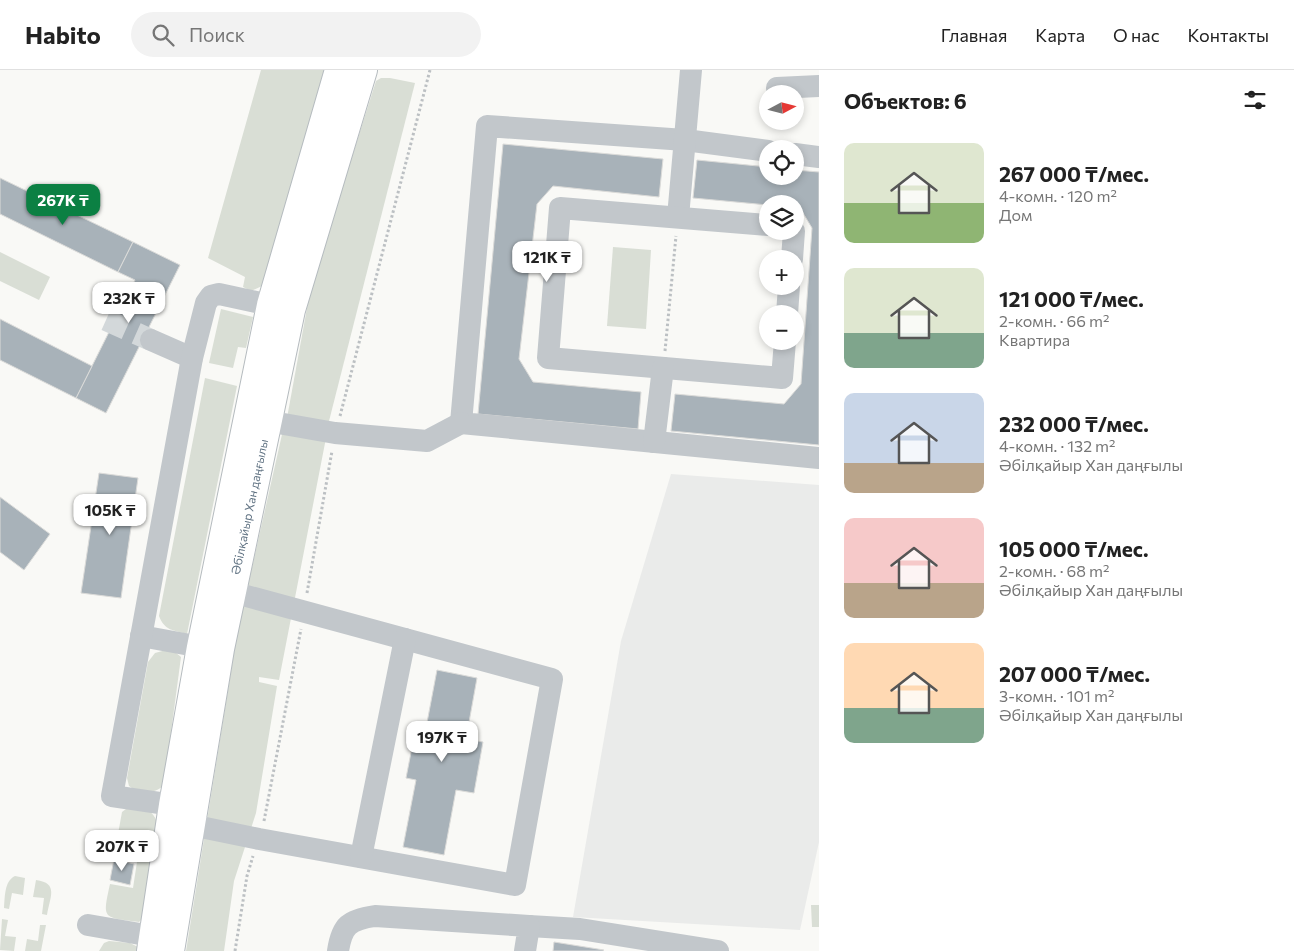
<!DOCTYPE html>
<html lang="ru">
<meta charset="utf-8">
<style>
:root{--surface:#fff;--page:#f2f2f2;--text:#222;--muted:#767676;--line:#e0e0e0;--accent:#0b8043}
body{margin:0;font-family:Commissioner,sans-serif;background:var(--page);color:var(--text);height:100vh;display:flex;flex-direction:column;font-size:19px;white-space:nowrap}
*{box-sizing:border-box;margin:0}
p{font-size:16px;color:var(--muted)}
.icon{flex:none;width:28px;height:28px;fill:none;stroke:currentColor;stroke-width:2;stroke-linecap:round;stroke-linejoin:round}
.map{position:relative;flex:1;overflow:hidden}
.sheet{display:flex;flex-direction:column;background:var(--surface);width:475px}
.sheet>*{flex:none}
.needle{width:32px;rotate:83deg}
.tools{position:absolute;left:759px;top:15px;display:grid;gap:10px}
.tools a{display:grid;place-items:center;width:45px;height:45px;border-radius:50%;background:var(--surface);box-shadow:0 2px 8px #0003;font-size:25px}
.price{position:absolute;translate:-50% -42px;padding:0 11px;border-radius:10px;background:#fff;color:#222;font-size:16px;line-height:32px;filter:drop-shadow(0 1px 2px #0008)}
.price::after{content:'';position:absolute;left:50%;top:30px;width:15px;height:11px;margin-left:-8px;background:inherit;clip-path:polygon(0 0,100% 0,50% 100%)}
.price.active{background:var(--accent);color:#fff}
ul{padding:0;list-style:none}
li{display:flex;align-items:center;gap:15px;height:125px;padding:0 25px}
li span{display:grid;place-items:center;flex:none;width:140px;height:100px;border-radius:10px;color:#555}
li>.icon{margin-inline-start:auto}
span .icon{width:60px;height:60px;fill:#fffc;stroke-width:1}
li b{font-size:21px}
h2{display:flex;justify-content:space-between;align-items:center;height:60px;padding:0 25px;font-size:21px}
header{display:flex;align-items:center;gap:30px;box-sizing:border-box;height:70px;padding:0 25px;background:var(--surface);border-bottom:1px solid var(--line)}
header strong{font-size:24px}
nav{display:flex;gap:28px;margin-inline-start:auto;font-size:18px}
.search{width:350px;height:45px;background:var(--page);display:flex;align-items:center;gap:12px;box-sizing:border-box;padding:0 18px;border-radius:28px;color:var(--muted);font-size:19px}
main{display:flex;flex:1;min-height:0}
.map>svg:first-child{display:block}
.built{fill:#eaebea}
.green{fill:#d9ded5}
.building{fill:#a8b2b9;stroke:#dbdbd9}
.lines{fill:none;stroke-linecap:round;stroke-linejoin:round}
.minor-tunnel{stroke:#d3d8da;stroke-width:22;stroke-dasharray:22 11;stroke-linecap:butt}
.major-casing{stroke:#b5bbbf;stroke-width:30}
.path{stroke:#bcc0c3;stroke-width:3;stroke-dasharray:2.5 2.5;stroke-linecap:butt}
.minor{stroke:#c2c7cb;stroke-width:22}
.major{stroke:#fff;stroke-width:28}
.labels{text-anchor:middle;stroke-width:5;stroke-linejoin:round;paint-order:stroke}
.street-label{font-size:12px;fill:#627484;stroke:#fff}
</style>
<header>
<strong>Habito</strong>
<div class="search"><svg class="icon" aria-label="search" viewBox="0 0 24 24"><circle cx="10" cy="10" r="6"/><path d="M15 15l6 6"/></svg>Поиск</div>
<nav><a>Главная</a><a>Карта</a><a>О нас</a><a>Контакты</a></nav>
</header>
<main>
<div class="map">
<svg width="819" height="881" viewBox="0 0 819 881">
<rect width="100%" height="100%" fill="#f9f9f6"/>
<!-- built -->
<path class="built" d="M 671,404 L 819,415 L 819,772 L 800,860 L 573,847 L 621,571 Z"/>
<!-- green -->
<g class="green">
<path d="M 261,0 L 324,0 L 262,216 L 251,221 L 243,217 L 245,207 L 208,188 Z"/>
<path d="M 381,8 L 390,8 L 415,13 L 328,355 L 287,348 L 311,216 L 376,11 Z"/>
<path d="M 613,177 L 651,180 L 646,259 L 607,256 Z"/>
<path d="M 0,182 L 50,207 L 39,230 L 0,211 Z"/>
<path d="M 221,239 L 253,247 L 246,278 L 238,277 L 233,298 L 209,293 Z"/>
<path d="M 205,308 L 237,316 L 187,564 C 173,560 165,561 159,546 Z"/>
<path d="M 283,360 L 326,368 L 279,610 L 259,607 L 259,612 L 277,616 L 256,743 L 234,811 L 224,881 L 186,881 L 237,564 Z"/>
<path d="M 166,580 L 175,582 L 181,587 L 164,715 C 154,725 139,724 129,716 L 127,708 L 148,592 L 155,583 Z"/>
<path d="M 126,739 C 141,739 151,736 157,752 L 143,848 L 139,852 C 103,847 102,850 110,814 L 133,818 L 137,792 L 114,786 L 122,742 Z"/>
<path d="M 15,806 L 25,808 L 23,825 L 12,823 L 9,839 L 4,838 C 5,828 4,811 15,806 Z"/>
<path d="M 36,810 C 59,813 50,827 47,845 L 42,844 L 44,828 L 33,827 Z"/>
<path d="M 811,835 L 819,835 L 819,857 L 812,857 Z"/>
<path d="M 2,849 L 8,850 L 5,866 L 16,867 L 14,881 L 0,880 Z"/>
<path d="M 40,855 L 46,855 L 41,881 L 25,881 L 27,869 L 38,871 Z"/>
<path d="M 109,871 L 130,873 L 138,877 L 138,881 L 99,881 L 104,873 Z"/>
</g>
<!-- building -->
<g class="building">
<path d="M 503,74 L 663,89 L 659,127 L 553,116 L 537,134 L 519,289 L 533,312 L 641,322 L 638,359 L 478,344 Z"/>
<path d="M 697,90 L 768,97 L 768,106 L 795,106 L 795,100 L 819,102 L 819,375 L 671,361 L 675,324 L 784,334 L 801,314 L 812,158 L 800,138 L 795,138 L 795,134 L 768,134 L 768,135 L 693,128 Z"/>
<path d="M 0,108 L 133,172 L 118,202 L 0,144 Z"/>
<path d="M 133,172 L 180,195 L 106,343 L 76,328 L 135,210 L 118,202 Z"/>
<path d="M 0,249 L 92,296 L 76,328 L 0,290 Z"/>
<path d="M 99,403 L 138,408 L 121,528 L 81,523 Z"/>
<path d="M 0,427 L 50,464 L 24,500 L 0,482 Z"/>
<path d="M 437,600 L 477,608 L 466,669 L 483,672 L 474,723 L 456,720 L 444,785 L 403,777 L 416,710 L 406,708 L 415,662 L 425,663 Z"/>
<path d="M 114,789 L 134,794 L 130,815 L 110,810 Z"/>
<path d="M 554,872 L 604,880 L 603,881 L 553,881 Z"/>
</g>
<g class="lines">
<!-- minor-tunnel -->
<path class="minor-tunnel" d="M 106,250 L 151,270"/>
<!-- major casing -->
<g class="major-casing">
<g id="major">
<path d="M 151,881 L 173,735 L 201,577 L 271,235 L 339,0"/>
<path d="M 170,881 L 220,579 L 291,240 L 363,0"/>
</g>
</g>
<!-- path -->
<g class="path">
<path d="M 665,281 L 676,166"/>
<path d="M 340,346 L 430,0"/>
<path d="M 307,523 L 332,381"/>
<path d="M 264,751 L 301,559"/>
<path d="M 235,881 L 247,806 L 253,786"/>
</g>
<!-- minor -->
<g class="minor">
<path d="M 777,18 L 819,16"/>
<path d="M 768,81 L 685,70 L 487,56 L 461,353 L 819,388"/>
<path d="M 795,84 L 819,87"/>
<path d="M 678,147 L 691,0"/>
<path d="M 768,155 L 560,138 L 548,288 L 782,308 L 785,271"/>
<path d="M 792,189 L 794,161"/>
<path d="M 787,244 L 789,216"/>
<path d="M 151,270 L 192,288"/>
<path d="M 278,353 L 335,363 L 427,371 L 461,353"/>
<path d="M 654,372 L 663,298"/>
<path d="M 141,566 L 201,577"/>
<path d="M 173,735 L 112,726 L 192,288 L 206,233 L 211,226 L 219,224 L 288,239"/>
<path d="M 191,755 L 259,769 L 515,815 L 552,609 L 232,522"/>
<path d="M 361,787 L 405,569"/>
<path d="M 88,855 L 169,869"/>
<path d="M 529,856 L 580,859 L 718,881"/>
<path d="M 338,881 C 342,855 349,850 375,846 L 529,856 L 525,881"/>
</g>
<!-- major -->
<use href="#major" class="major"/>
</g>
<g class="labels">
<!-- street labels -->
<g class="street-label">
<text transform="translate(250 437) rotate(-78)" y="4">Әбілқайыр Хан даңғылы</text>
</g>
</g>
</svg>
<div class="tools">
<a><svg class="needle" viewBox="-14 -14 28 28"><path d="M0-13l5 13h-10z" fill="#e53935"/><path d="M0 13l5-13h-10z" fill="#767676"/></svg></a>
<a><svg class="icon" aria-label="locate" viewBox="0 0 24 24"><circle cx="12" cy="12" r="6"/><path d="M12 2v4M12 18v4M2 12h4M18 12h4"/></svg></a>
<a><svg class="icon" aria-label="layers" viewBox="0 0 24 24"><path d="M12 4l9 5-9 5-9-5zM3 14l9 5 9-5"/></svg></a>
<a>+</a>
<a>−</a>
</div>
<b class="price active" style="left:63px;top:156px">267K ₸</b>
<b class="price" style="left:547px;top:213px">121K ₸</b>
<b class="price" style="left:129px;top:254px">232K ₸</b>
<b class="price" style="left:110px;top:466px">105K ₸</b>
<b class="price" style="left:442px;top:693px">197K ₸</b>
<b class="price" style="left:122px;top:802px">207K ₸</b>
</div>
<section class="sheet">
<h2>Объектов: 6<svg class="icon" aria-label="filters" viewBox="0 0 24 24"><path d="M4 7h16M4 17h16"/><circle cx="9" cy="7" r="2"/><circle cx="15" cy="17" r="2"/></svg></h2>
<ul>
<li><span style="background:linear-gradient(#dfe7d0 60%,#8fb573 0)"><svg class="icon" aria-label="home" viewBox="0 0 24 24"><path d="M3 11l9-7 9 7M6 9v11h12V9"/></svg></span><div><b>267 000 ₸/мес.</b><p>4-комн. · 120 m²</p><p>Дом</p></div></li>
<li><span style="background:linear-gradient(#dfe7d0 65%,#7fa58c 0)"><svg class="icon" aria-label="home" viewBox="0 0 24 24"><path d="M3 11l9-7 9 7M6 9v11h12V9"/></svg></span><div><b>121 000 ₸/мес.</b><p>2-комн. · 66 m²</p><p>Квартира</p></div></li>
<li><span style="background:linear-gradient(#c9d6e8 70%,#b9a48a 0)"><svg class="icon" aria-label="home" viewBox="0 0 24 24"><path d="M3 11l9-7 9 7M6 9v11h12V9"/></svg></span><div><b>232 000 ₸/мес.</b><p>4-комн. · 132 m²</p><p>Әбілқайыр Хан даңғылы</p></div></li>
<li><span style="background:linear-gradient(#f6c9c9 65%,#b9a48a 0)"><svg class="icon" aria-label="home" viewBox="0 0 24 24"><path d="M3 11l9-7 9 7M6 9v11h12V9"/></svg></span><div><b>105 000 ₸/мес.</b><p>2-комн. · 68 m²</p><p>Әбілқайыр Хан даңғылы</p></div></li>
<li><span style="background:linear-gradient(#ffd9b3 65%,#7fa58c 0)"><svg class="icon" aria-label="home" viewBox="0 0 24 24"><path d="M3 11l9-7 9 7M6 9v11h12V9"/></svg></span><div><b>207 000 ₸/мес.</b><p>3-комн. · 101 m²</p><p>Әбілқайыр Хан даңғылы</p></div></li>
</ul>
</section>
</main>
